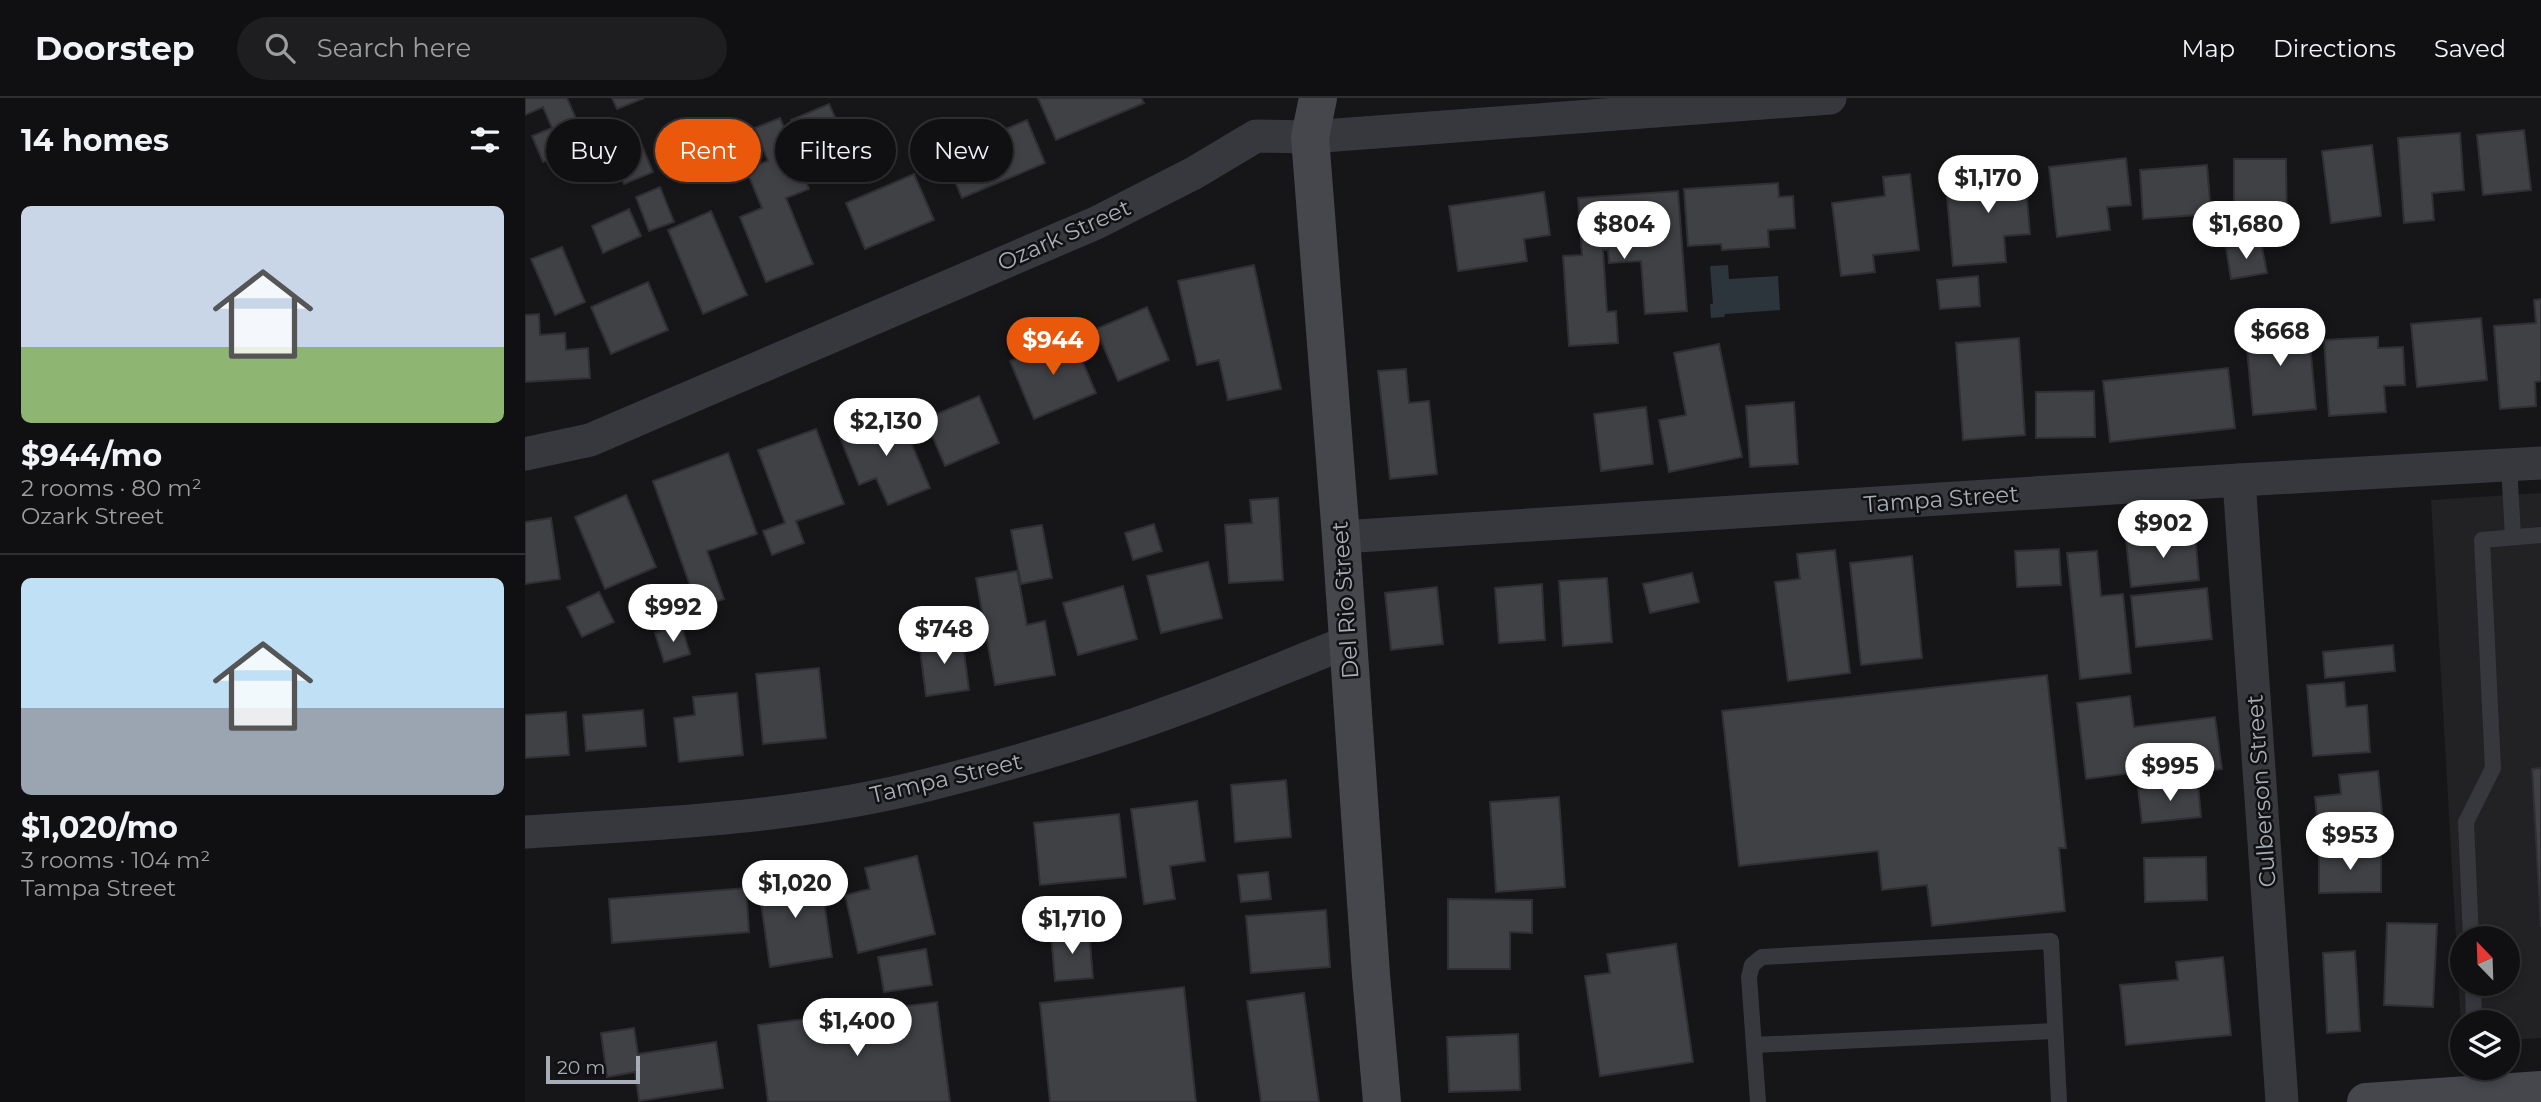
<!DOCTYPE html>
<meta charset="utf-8">
<style>
:root{--surface:#101012;--page:#1e1e20;--text:#f1f3f6;--muted:#9c9d9f;--line:#303032;--accent:#ea580c}
body{margin:0;font-family:Montserrat,sans-serif;background:var(--page);color:var(--text);height:100vh;display:flex;flex-direction:column;font-size:26px;white-space:nowrap}
*{box-sizing:border-box;margin:0}
p{font-size:23px;color:var(--muted)}
.icon{flex:none;width:38px;height:38px;fill:none;stroke:currentColor;stroke-width:2;stroke-linecap:round;stroke-linejoin:round}
.map{position:relative;flex:1;overflow:hidden}
.drawer{display:flex;flex-direction:column;background:var(--surface);width:525px}
.drawer>*{flex:none}
.hud{position:absolute;left:21px;top:21px;width:665px;height:63px;display:flex;gap:14px}
.needle{width:46px;rotate:337deg}
.fabs{position:absolute;left:1925px;top:828px;display:grid;gap:14px}
.fabs a{display:grid;place-items:center;width:70px;height:70px;border-radius:50%;background:var(--surface);box-shadow:0 4px 10px #0003,0 0 0 2px var(--line);font-size:35px}
.scale{position:absolute;left:21px;bottom:18px;width:94px;box-sizing:border-box;padding-left:7px;border:4px solid #a8adb8;border-top:0;font-size:19px;line-height:24px;white-space:nowrap;color:#a8adb8;-webkit-text-stroke:5px #111113;paint-order:stroke}
.price{position:absolute;translate:-50% -60px;padding:0 16px;border-radius:24px;background:#fff;color:#222;font-size:23px;line-height:46px;filter:drop-shadow(0 2px 4px #0008)}
.price::after{content:'';position:absolute;left:50%;top:42px;width:21px;height:16px;margin-left:-10px;background:inherit;clip-path:polygon(0 0,100% 0,50% 100%)}
.price.selected{background:var(--accent);color:#fff}
ul{padding:0;list-style:none}
li{display:grid;align-content:center;gap:14px;height:371px;padding:0 21px}
li+li{border-top:2px solid var(--line)}
li span{display:grid;place-items:center;height:217px;border-radius:10px;color:#555}
li>.icon{margin-inline-start:auto}
span .icon{width:126px;height:126px;fill:#fffc;stroke-width:1}
li b{font-size:30px}
h2{display:flex;justify-content:space-between;align-items:center;height:84px;padding:0 21px;font-size:30px}
.chip{padding:0 24px;border-radius:32px;background:var(--surface);box-shadow:0 4px 10px #0003,0 0 0 2px var(--line);font-size:24px;line-height:63px}
.chip.selected{background:var(--accent);color:#fff}
header{display:flex;align-items:center;gap:42px;box-sizing:border-box;height:98px;padding:0 35px;background:var(--surface);border-bottom:2px solid var(--line)}
header strong{font-size:33px}
nav{display:flex;gap:38px;margin-inline-start:auto;font-size:24px}
.search{width:490px;height:63px;background:var(--page);display:flex;align-items:center;gap:18px;box-sizing:border-box;padding:0 24px;border-radius:38px;color:var(--muted);font-size:26px}
main{display:flex;flex:1;min-height:0}
.map>svg:first-child{display:block}
.built{fill:#222225;fill-rule:evenodd}
.water{fill:#2c353c}
.building{fill:#404145;stroke:#303034;stroke-width:2}
.lines{fill:none;stroke-linecap:round;stroke-linejoin:round}
.lane{stroke:#37383d;stroke-width:16}
.street{stroke:#37383d;stroke-width:33}
.secondary{stroke:#45474d;stroke-width:38}
.labels{text-anchor:middle;stroke-width:5;stroke-linejoin:round;paint-order:stroke}
.street-label{font-size:23px;fill:#a8adb8;stroke:#111113}
</style>
<header>
<strong>Doorstep</strong>
<div class="search"><svg class="icon" aria-label="search" viewBox="0 0 24 24"><circle cx="10" cy="10" r="6"/><path d="M15 15l6 6"/></svg>Search here</div>
<nav><a>Map</a><a>Directions</a><a>Saved</a></nav>
</header>
<main>
<section class="drawer">
<h2>14 homes<svg class="icon" aria-label="filters" viewBox="0 0 24 24"><path d="M4 7h16M4 17h16"/><circle cx="9" cy="7" r="2"/><circle cx="15" cy="17" r="2"/></svg></h2>
<ul>
<li><span style="background:linear-gradient(#c9d6e8 65%,#8fb573 0)"><svg class="icon" aria-label="home" viewBox="0 0 24 24"><path d="M3 11l9-7 9 7M6 9v11h12V9"/></svg></span><div><b>$944/mo</b><p>2 rooms · 80 m²</p><p>Ozark Street</p></div></li>
<li><span style="background:linear-gradient(#bfe0f5 60%,#9aa5b1 0)"><svg class="icon" aria-label="home" viewBox="0 0 24 24"><path d="M3 11l9-7 9 7M6 9v11h12V9"/></svg></span><div><b>$1,020/mo</b><p>3 rooms · 104 m²</p><p>Tampa Street</p></div></li>
</ul>
</section>
<div class="map">
<svg width="2016" height="1004" viewBox="0 0 2016 1004">
<rect width="100%" height="100%" fill="#161618"/>
<!-- built -->
<path class="built" d="M 2016,395 L 2016,940 L 1983,942 L 1983,924 L 1937,924 L 1937,945 L 1906,402 ZM 1937,840 L 1983,840 L 1983,886 L 1937,886 Z"/>
<!-- water -->
<path class="water" d="M 1203,167 L 1204,181 L 1253,178 L 1255,212 L 1200,216 L 1199,219 L 1186,220 L 1185,206 L 1188,206 L 1185,168 Z"/>
<!-- building -->
<g class="building">
<path d="M 0,0 L 42,0 L 62,46 L 18,64 L 7,38 L 27,30 L 18,9 L 0,17 Z"/>
<path d="M 87,0 L 119,0 L 92,11 Z"/>
<path d="M 513,0 L 616,0 L 619,5 L 531,42 Z"/>
<path d="M 304,6 L 318,37 L 279,54 L 266,22 Z"/>
<path d="M 255,20 L 284,91 L 261,100 L 288,166 L 241,184 L 215,119 L 237,110 L 221,71 L 243,63 L 230,30 Z"/>
<path d="M 502,22 L 520,65 L 437,100 L 419,57 Z"/>
<path d="M 1999,32 L 2006,92 L 1958,97 L 1952,37 Z"/>
<path d="M 1935,35 L 1939,92 L 1907,95 L 1909,122 L 1879,125 L 1873,40 Z"/>
<path d="M 112,36 L 128,74 L 99,86 L 83,49 Z"/>
<path d="M 1847,47 L 1856,118 L 1806,125 L 1797,53 Z"/>
<path d="M 1601,60 L 1606,107 L 1582,109 L 1585,132 L 1532,139 L 1524,69 Z"/>
<path d="M 1709,61 L 1761,61 L 1762,136 L 1727,137 L 1726,118 L 1709,118 Z"/>
<path d="M 1499,66 L 1505,136 L 1479,138 L 1481,164 L 1428,168 L 1422,99 L 1445,97 L 1443,71 Z"/>
<path d="M 1682,67 L 1686,116 L 1618,121 L 1615,72 Z"/>
<path d="M 389,76 L 409,122 L 340,151 L 321,105 Z"/>
<path d="M 1385,76 L 1394,152 L 1348,157 L 1350,174 L 1316,178 L 1307,105 L 1360,98 L 1358,79 Z"/>
<path d="M 1253,85 L 1254,99 L 1268,98 L 1270,130 L 1243,132 L 1244,149 L 1197,152 L 1196,146 L 1163,148 L 1159,91 Z"/>
<path d="M 135,89 L 149,124 L 124,133 L 111,99 Z"/>
<path d="M 1153,93 L 1162,213 L 1120,216 L 1116,163 L 1084,165 L 1083,152 L 1078,152 L 1082,214 L 1091,213 L 1093,245 L 1044,248 L 1038,158 L 1057,157 L 1053,100 Z"/>
<path d="M 1019,94 L 1025,137 L 999,141 L 1002,163 L 933,173 L 924,108 Z"/>
<path d="M 104,111 L 116,138 L 78,155 L 67,128 Z"/>
<path d="M 186,113 L 222,197 L 178,216 L 143,132 Z"/>
<path d="M 1736,144 L 1742,175 L 1706,181 L 1701,150 Z"/>
<path d="M 37,149 L 60,204 L 30,217 L 6,161 Z"/>
<path d="M 729,167 L 756,291 L 703,302 L 694,262 L 672,267 L 653,183 Z"/>
<path d="M 1453,178 L 1455,208 L 1415,211 L 1412,182 Z"/>
<path d="M 123,184 L 143,232 L 86,256 L 66,209 Z"/>
<path d="M 2016,201 L 2016,283 L 2010,284 L 2011,308 L 1975,311 L 1969,228 L 2011,225 L 2009,202 Z"/>
<path d="M 622,209 L 644,262 L 593,283 L 571,231 Z"/>
<path d="M 14,216 L 15,237 L 40,235 L 41,252 L 63,250 L 65,280 L 0,284 L 0,217 Z"/>
<path d="M 1956,220 L 1962,282 L 1892,289 L 1886,226 Z"/>
<path d="M 1783,224 L 1791,311 L 1728,317 L 1720,229 Z"/>
<path d="M 546,237 L 571,295 L 509,321 L 485,263 Z"/>
<path d="M 1853,239 L 1853,250 L 1878,249 L 1880,287 L 1859,288 L 1861,314 L 1804,318 L 1799,242 Z"/>
<path d="M 1494,240 L 1500,337 L 1438,342 L 1431,245 Z"/>
<path d="M 1194,246 L 1217,359 L 1144,374 L 1134,322 L 1161,317 L 1149,255 Z"/>
<path d="M 1703,270 L 1710,330 L 1585,344 L 1578,283 Z"/>
<path d="M 881,271 L 884,305 L 904,303 L 912,376 L 865,381 L 853,273 Z"/>
<path d="M 1569,293 L 1570,339 L 1511,340 L 1511,294 Z"/>
<path d="M 454,298 L 474,345 L 420,368 L 400,321 Z"/>
<path d="M 1269,304 L 1273,366 L 1225,369 L 1221,308 Z"/>
<path d="M 1121,309 L 1128,366 L 1076,373 L 1069,316 Z"/>
<path d="M 373,313 L 405,390 L 363,407 L 351,380 L 334,387 L 314,337 Z"/>
<path d="M 291,331 L 319,406 L 271,423 L 279,445 L 247,457 L 238,433 L 260,425 L 233,352 Z"/>
<path d="M 203,355 L 232,436 L 182,453 L 199,501 L 173,510 L 128,383 Z"/>
<path d="M 101,397 L 131,469 L 80,491 L 50,419 Z"/>
<path d="M 753,400 L 758,482 L 704,485 L 700,427 L 727,425 L 725,402 Z"/>
<path d="M 26,420 L 35,481 L 0,486 L 0,424 Z"/>
<path d="M 629,426 L 637,453 L 608,462 L 600,435 Z"/>
<path d="M 517,427 L 527,480 L 496,486 L 486,432 Z"/>
<path d="M 1670,435 L 1674,482 L 1606,489 L 1601,442 Z"/>
<path d="M 1534,451 L 1536,487 L 1492,489 L 1490,453 Z"/>
<path d="M 1310,452 L 1325,575 L 1263,583 L 1250,484 L 1275,481 L 1272,456 Z"/>
<path d="M 1572,453 L 1576,498 L 1598,496 L 1606,575 L 1555,581 L 1542,455 Z"/>
<path d="M 1387,458 L 1397,560 L 1336,567 L 1325,465 Z"/>
<path d="M 683,464 L 697,520 L 636,535 L 622,478 Z"/>
<path d="M 492,473 L 502,527 L 520,523 L 530,577 L 470,587 L 451,480 Z"/>
<path d="M 1167,475 L 1174,504 L 1125,515 L 1118,486 Z"/>
<path d="M 1082,480 L 1087,544 L 1038,548 L 1034,483 Z"/>
<path d="M 1017,486 L 1020,542 L 974,545 L 970,490 Z"/>
<path d="M 598,488 L 612,541 L 553,557 L 538,505 Z"/>
<path d="M 912,489 L 918,546 L 866,552 L 860,495 Z"/>
<path d="M 1682,490 L 1687,541 L 1611,549 L 1606,498 Z"/>
<path d="M 74,494 L 89,524 L 57,539 L 42,509 Z"/>
<path d="M 156,527 L 165,556 L 139,564 L 130,535 Z"/>
<path d="M 437,538 L 444,592 L 401,598 L 394,544 Z"/>
<path d="M 1868,547 L 1870,573 L 1800,580 L 1798,554 Z"/>
<path d="M 294,570 L 301,640 L 238,646 L 231,576 Z"/>
<path d="M 1522,577 L 1541,750 L 1534,750 L 1540,813 L 1407,828 L 1402,787 L 1357,792 L 1353,753 L 1214,768 L 1197,613 Z"/>
<path d="M 1819,584 L 1821,609 L 1842,607 L 1845,654 L 1788,658 L 1782,587 Z"/>
<path d="M 212,595 L 218,657 L 154,664 L 149,620 L 170,617 L 168,599 Z"/>
<path d="M 1605,598 L 1609,629 L 1690,619 L 1697,671 L 1616,682 L 1615,674 L 1561,681 L 1552,605 Z"/>
<path d="M 118,612 L 121,648 L 61,653 L 58,617 Z"/>
<path d="M 41,614 L 44,657 L 0,660 L 0,617 Z"/>
<path d="M 2016,670 L 2016,829 L 2007,671 Z"/>
<path d="M 1853,673 L 1859,734 L 1794,740 L 1790,699 L 1816,696 L 1814,677 Z"/>
<path d="M 761,682 L 766,739 L 710,744 L 706,687 Z"/>
<path d="M 1673,685 L 1676,719 L 1617,725 L 1613,691 Z"/>
<path d="M 1034,699 L 1040,789 L 971,794 L 965,704 Z"/>
<path d="M 672,703 L 680,763 L 645,768 L 650,801 L 619,806 L 606,711 Z"/>
<path d="M 594,716 L 601,779 L 515,787 L 509,725 Z"/>
<path d="M 1856,752 L 1856,794 L 1794,795 L 1794,753 Z"/>
<path d="M 392,758 L 410,836 L 333,855 L 320,797 L 345,791 L 340,770 Z"/>
<path d="M 1681,759 L 1682,802 L 1620,804 L 1619,760 Z"/>
<path d="M 743,774 L 746,801 L 716,804 L 713,777 Z"/>
<path d="M 295,775 L 307,859 L 245,869 L 233,784 Z"/>
<path d="M 221,790 L 224,834 L 87,845 L 84,801 Z"/>
<path d="M 923,801 L 1007,802 L 1007,835 L 985,834 L 985,871 L 923,871 Z"/>
<path d="M 801,812 L 805,869 L 726,875 L 721,818 Z"/>
<path d="M 1862,825 L 1912,826 L 1908,909 L 1859,907 Z"/>
<path d="M 564,833 L 568,880 L 530,883 L 526,836 Z"/>
<path d="M 1151,846 L 1168,964 L 1075,978 L 1060,878 L 1085,875 L 1082,856 Z"/>
<path d="M 401,851 L 407,887 L 359,894 L 353,859 Z"/>
<path d="M 1830,853 L 1835,933 L 1802,935 L 1798,855 Z"/>
<path d="M 1698,859 L 1706,937 L 1601,947 L 1595,887 L 1653,882 L 1651,864 Z"/>
<path d="M 659,889 L 671,1004 L 525,1004 L 515,905 Z"/>
<path d="M 779,895 L 794,1004 L 736,1004 L 722,903 Z"/>
<path d="M 412,904 L 425,1004 L 243,1004 L 233,927 Z"/>
<path d="M 109,930 L 113,956 L 191,944 L 198,990 L 114,1003 L 110,974 L 82,979 L 76,935 Z"/>
<path d="M 993,936 L 995,992 L 924,994 L 922,939 Z"/>
</g>
<g class="lines">
<!-- lane -->
<g class="lane">
<path d="M 1984,368 L 1988,438"/>
<path d="M 1946,840 L 1941,724 L 1968,670 L 1957,442 L 2016,437"/>
<path d="M 1948,886 L 1949,924"/>
<path d="M 1229,947 L 1530,933"/>
<path d="M 1950,970 L 1950,997"/>
<path d="M 1233,1004 L 1224,879 L 1227,867 L 1237,859 L 1526,843 L 1534,1004"/>
</g>
<!-- street -->
<g class="street">
<path d="M 0,356 L 65,342 L 571,125 L 669,75 L 731,38 L 785,39 L 1305,0"/>
<path d="M 1714,382 L 1757,1004"/>
<path d="M 816,439 L 1714,382 L 2016,365"/>
<path d="M 0,734 C 133,726 269,720 398,688 C 487,666 576,640 661,608 C 716,588 769,565 823,544"/>
</g>
<!-- secondary -->
<g class="secondary">
<path d="M 793,0 L 785,39 L 816,439 L 846,877 L 857,1004"/>
<path d="M 1841,1004 L 2016,992"/>
</g>
</g>
<g class="labels">
<!-- street labels -->
<g class="street-label">
<text transform="translate(539 137) rotate(-24)" y="8">Ozark Street</text>
<text transform="translate(1416 401) rotate(-4)" y="8">Tampa Street</text>
<text transform="translate(820 502) rotate(-94)" y="8">Del Rio Street</text>
<text transform="translate(421 680) rotate(-13)" y="8">Tampa Street</text>
<text transform="translate(1736 693) rotate(-94)" y="8">Culberson Street</text>
</g>
</g>
</svg>
<div class="fabs">
<a><svg class="needle" viewBox="-14 -14 28 28"><path d="M0-13l5 13h-10z" fill="#e53935"/><path d="M0 13l5-13h-10z" fill="#9c9d9f"/></svg></a>
<a><svg class="icon" aria-label="layers" viewBox="0 0 24 24"><path d="M12 4l9 5-9 5-9-5zM3 14l9 5 9-5"/></svg></a>
</div>
<div class="scale">20 m</div>
<b class="price" style="left:1463px;top:117px">$1,170</b>
<b class="price" style="left:1099px;top:163px">$804</b>
<b class="price" style="left:1721px;top:163px">$1,680</b>
<b class="price" style="left:1755px;top:270px">$668</b>
<b class="price selected" style="left:528px;top:279px">$944</b>
<b class="price" style="left:361px;top:360px">$2,130</b>
<b class="price" style="left:1638px;top:462px">$902</b>
<b class="price" style="left:148px;top:546px">$992</b>
<b class="price" style="left:419px;top:568px">$748</b>
<b class="price" style="left:1645px;top:705px">$995</b>
<b class="price" style="left:1825px;top:774px">$953</b>
<b class="price" style="left:270px;top:822px">$1,020</b>
<b class="price" style="left:547px;top:858px">$1,710</b>
<b class="price" style="left:332px;top:960px">$1,400</b>
<div class="hud">
<a class="chip">Buy</a>
<a class="chip selected">Rent</a>
<a class="chip">Filters</a>
<a class="chip">New</a>
</div>
</div>
</main>
